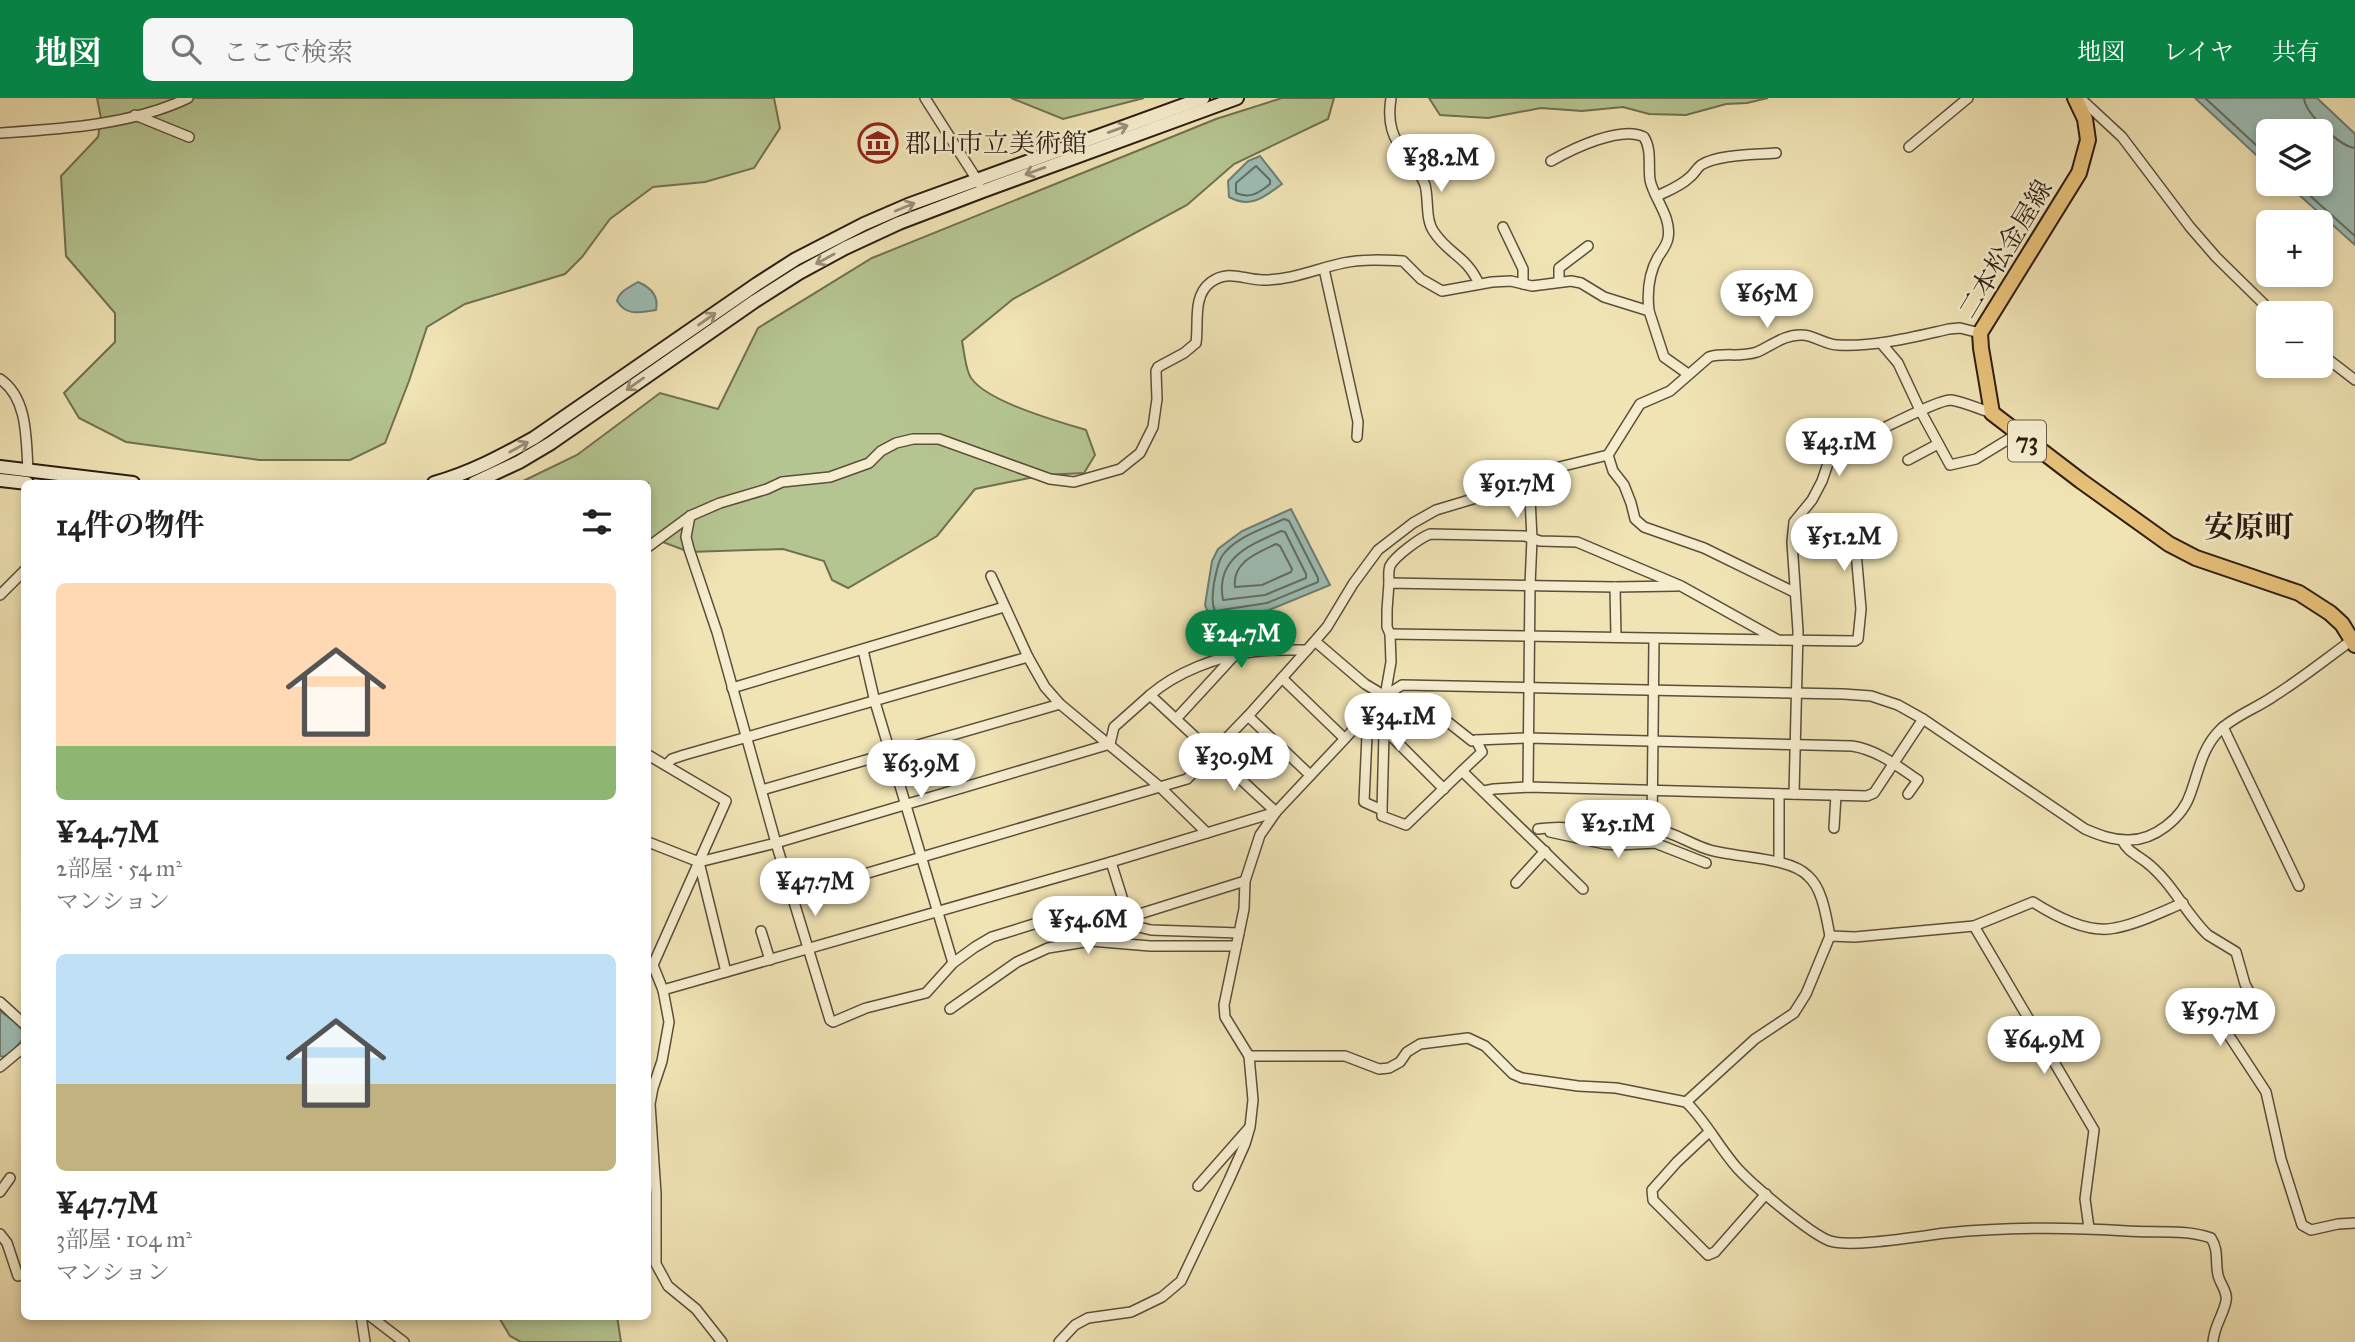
<!DOCTYPE html>
<html lang="ja">
<meta charset="utf-8">
<style>
:root{--surface:#fff;--page:#f6f6f6;--text:#222;--muted:#767676;--accent:#0b8043}
body{margin:0;font-family:"IM FELL Great Primer","Noto Serif JP",serif;background:var(--page);color:var(--text);height:100vh;display:flex;flex-direction:column;font-size:26px;white-space:nowrap}
*{box-sizing:border-box;margin:0}
p{font-size:23px;color:var(--muted)}
.icon{flex:none;width:38px;height:38px;fill:none;stroke:currentColor;stroke-width:2;stroke-linecap:round;stroke-linejoin:round}
.map{position:relative;flex:1;overflow:hidden}
.sheet{position:absolute;left:21px;top:382px;width:630px;height:840px;display:flex;flex-direction:column;background:var(--surface);border-radius:10px;box-shadow:0 4px 10px #0003}
.sheet>*{flex:none}
.buttons{position:absolute;left:2256px;top:21px;display:grid;gap:14px}
.buttons a{display:grid;place-items:center;width:77px;height:77px;border-radius:10px;background:var(--surface);box-shadow:0 4px 10px #0003;font-size:35px}
.price{position:absolute;translate:-50% -60px;padding:0 16px;border-radius:24px;background:#fff;color:#222;font-size:23px;line-height:46px;filter:drop-shadow(0 2px 4px #0008)}
.price::after{content:'';position:absolute;left:50%;top:42px;width:21px;height:16px;margin-left:-10px;background:inherit;clip-path:polygon(0 0,100% 0,50% 100%)}
.price.current{background:var(--accent);color:#fff}
ul{padding:0;list-style:none}
li{display:grid;align-content:center;gap:14px;height:371px;padding:0 35px}
li span{display:grid;place-items:center;height:217px;border-radius:10px;color:#555}
li>.icon{margin-inline-start:auto}
span .icon{width:126px;height:126px;fill:#fffc;stroke-width:1}
li b{font-size:30px}
h2{display:flex;justify-content:space-between;align-items:center;height:84px;padding:0 35px;font-size:30px}
header{display:flex;align-items:center;gap:42px;box-sizing:border-box;height:98px;padding:0 35px;background:var(--accent);color:#fff}
header strong{font-size:33px}
nav{display:flex;gap:38px;margin-inline-start:auto;font-size:24px}
.search{width:490px;height:63px;background:var(--page);display:flex;align-items:center;gap:18px;box-sizing:border-box;padding:0 24px;border-radius:10px;color:var(--muted);font-size:26px}
.map>svg:first-child{display:block}
.green{fill:#b5c591;stroke:#707051;stroke-width:2}
.water{fill:#9cbdb4;stroke:#6f7d73;stroke-width:2}
.lines{fill:none;stroke-linecap:round;stroke-linejoin:round}
.shore{stroke:#646c62;stroke-width:2}
.street-casing{stroke:#5c4e3a;stroke-width:12}
.secondary-casing{stroke:#2b1c11;stroke-width:16}
.primary-casing{stroke:#2b1c11;stroke-width:18}
.street{stroke:#f5edce;stroke-width:9}
.secondary{stroke:#f5edce;stroke-width:12}
.primary{stroke:#e8c27a;stroke-width:14}
.oneway{stroke:#9a8f79}
.labels{text-anchor:middle;stroke-width:5;stroke-linejoin:round;paint-order:stroke}
.shield{fill:#f5edce;stroke:#685b4a;stroke-width:2}
.shield-label{font-size:24px;font-weight:bold;fill:#2b1c11}
.poi-label{font-size:26px;fill:#2b1c11;stroke:#f5edce;text-anchor:start}
.street-label{font-size:26px;fill:#2b1c11;stroke:#f5edce}
.quarter-label{font-size:30px;font-weight:bold;fill:#2b1c11;stroke:#f5edce}
</style>
<header>
<strong>地図</strong>
<div class="search"><svg class="icon" aria-label="search" viewBox="0 0 24 24"><circle cx="10" cy="10" r="6"/><path d="M15 15l6 6"/></svg>ここで検索</div>
<nav><a>地図</a><a>レイヤ</a><a>共有</a></nav>
</header>
<div class="map">
<svg width="2355" height="1244" viewBox="0 0 2355 1244">
<rect width="100%" height="100%" fill="#f0e3b4"/>
<filter id="stains"><feTurbulence type="fractalNoise" baseFrequency=".00286" numOctaves="4"/><feColorMatrix values="0 0 0 0 .2 0 0 0 0 .09 0 0 0 0 .02 0 0 0 .5 -.17"/></filter>
<radialGradient id="worn" r=".72"><stop offset=".6" stop-color="#630" stop-opacity="0"/><stop offset="1" stop-color="#630" stop-opacity=".3"/></radialGradient>
<!-- green -->
<g class="green">
<path d="M 97,0 L 774,0 L 780,30 L 754,70 L 705,84 L 653,89 L 610,121 L 582,159 L 565,176 L 465,206 L 427,229 L 409,283 L 385,345 L 350,362 L 259,362 L 126,344 L 79,320 L 64,295 L 115,244 L 115,215 L 66,158 L 61,78 L 98,39 L 101,20 Z"/>
<path d="M 1011,0 L 1144,0 L 1063,21 Z"/>
<path d="M 1282,0 L 1334,0 L 1328,21 L 1234,66 L 1187,107 L 1013,201 L 962,243 C 964,253 965,266 969,276 C 979,302 1060,324 1086,332 L 1095,357 L 1084,375 L 1044,377 L 975,391 L 937,438 L 848,490 L 832,482 L 824,463 L 783,451 L 689,454 L 663,444 L 648,451 L 648,385 L 519,385 L 577,357 L 660,295 L 718,311 L 758,230 L 872,160 L 1216,21 Z"/>
<path d="M 1429,0 L 1768,0 L 1747,5 L 1726,6 L 1686,17 L 1649,16 L 1623,9 L 1582,13 L 1541,10 L 1488,20 L 1440,17 Z"/>
<path d="M 498,1218 L 617,1218 L 621,1244 L 521,1244 L 510,1238 Z"/>
</g>
<!-- water -->
<g class="water">
<path d="M 2195,0 L 2317,0 L 2355,36 L 2355,147 L 2287,86 L 2320,86 L 2320,33 L 2268,33 L 2268,68 Z"/>
<path d="M 1260,58 L 1282,86 C 1264,99 1251,111 1229,99 L 1228,83 L 1248,63 Z"/>
<path d="M 638,184 C 650,189 659,198 656,212 C 640,214 627,219 617,203 C 619,193 630,189 638,184 Z"/>
<path d="M 1291,411 L 1330,487 L 1269,512 L 1211,522 L 1205,507 L 1212,463 L 1218,451 L 1242,433 Z"/>
<path d="M 0,913 C 10,921 24,927 24,940 L 10,956 L 3,959 L 0,958 Z"/>
</g>
<g class="lines">
<!-- shore -->
<g class="shore">
<path d="M 2205,0 L 2268,58"/>
<path d="M 2304,0 C 2305,15 2340,49 2355,50"/>
<path d="M 1256,68 L 1270,82 L 1270,86 C 1259,95 1250,101 1236,95 L 1236,85 Z"/>
<path d="M 2297,86 L 2355,138"/>
<path d="M 1284,421 L 1289,423 L 1318,480 L 1318,484 L 1267,505 L 1215,513 C 1211,504 1213,495 1214,485 C 1216,477 1217,466 1222,458 C 1235,439 1265,430 1284,421 Z"/>
<path d="M 1281,433 L 1285,434 L 1306,476 L 1306,480 L 1265,497 L 1223,502 C 1215,460 1250,447 1281,433 Z"/>
<path d="M 1276,446 L 1280,448 L 1292,471 L 1291,474 L 1262,487 L 1235,489 C 1232,464 1257,455 1276,446 Z"/>
</g>
<!-- street casing -->
<g class="street-casing">
<g id="street">
<path d="M 925,0 L 979,85"/>
<path d="M 1391,0 C 1387,25 1392,40 1408,60 C 1414,69 1421,76 1425,87 C 1429,102 1425,122 1434,134 C 1449,157 1466,157 1479,186"/>
<path d="M 2080,0 L 2122,39 L 2190,129 L 2216,159 L 2273,215"/>
<path d="M 135,17 L 189,39"/>
<path d="M 0,35 C 61,31 132,27 188,0"/>
<path d="M 1909,49 L 1968,0"/>
<path d="M 1551,63 C 1572,51 1621,27 1644,39 C 1652,52 1648,67 1650,82 C 1654,101 1672,119 1668,140 C 1667,147 1662,153 1658,159 C 1649,175 1647,195 1649,213"/>
<path d="M 1657,98 C 1668,93 1681,88 1690,79 C 1694,76 1697,70 1701,67 C 1719,56 1756,57 1776,55"/>
<path d="M 1503,129 L 1523,171 L 1523,186"/>
<path d="M 1324,171 L 1358,324 L 1357,339"/>
<path d="M 1559,184 L 1559,170 L 1588,148"/>
<path d="M 1881,245 L 1898,265 L 1920,312 L 1950,367 L 1976,361 L 2017,336"/>
<path d="M 2320,255 L 2355,282"/>
<path d="M 0,281 C 28,300 26,341 28,372"/>
<path d="M 1608,357 L 1613,373 L 1624,387 L 1631,405 L 1635,421 L 1644,429 L 1704,450 L 1794,494"/>
<path d="M 1908,362 L 1938,346"/>
<path d="M 690,418 L 686,439 L 689,451 L 717,534 L 776,745 L 830,922 L 833,924 L 866,910 L 926,895 L 953,865 L 975,849 L 992,839 L 1063,817 L 1110,822 L 1151,832 L 1239,835"/>
<path d="M 648,449 L 690,418 L 720,405 L 767,391 L 782,384 L 830,379 L 869,365 L 881,353 L 896,345 L 913,341 L 939,341 L 1050,381 L 1074,384 L 1120,371 L 1140,355 L 1153,329 L 1157,301 L 1156,273 L 1158,269 L 1184,255 L 1196,245 C 1199,225 1192,198 1211,184 C 1229,171 1244,182 1263,182 C 1292,182 1316,171 1343,165 C 1363,161 1383,162 1403,163 L 1421,181 L 1442,193 L 1492,184 L 1511,183 L 1532,188 L 1571,183 L 1581,185 L 1604,199 L 1649,213 L 1664,259 L 1688,276"/>
<path d="M 991,478 L 1028,559 L 1045,589 L 1060,606 L 1160,689 L 1207,735"/>
<path d="M 1389,485 C 1389,480 1388,473 1390,468 C 1395,458 1420,440 1430,436 L 1525,438 L 1540,443 L 1577,444 L 1681,488 L 1778,542 L 1855,543 L 1858,541 L 1861,511 L 1855,443 C 1857,429 1868,420 1881,426"/>
<path d="M 1615,489 L 1616,539"/>
<path d="M 0,497 L 24,473"/>
<path d="M 1390,536 L 1777,542"/>
<path d="M 1316,544 L 1365,586 L 1385,598 L 1395,611 L 1404,613 L 1409,617 L 1439,617 L 1472,643 L 1476,642 L 1482,654 L 1462,673"/>
<path d="M 863,552 L 875,604 L 953,865"/>
<path d="M 1282,580 L 1344,640"/>
<path d="M 732,590 L 1004,509"/>
<path d="M 1150,597 C 1177,574 1216,559 1251,554 C 1269,551 1289,552 1307,552 L 1327,529 L 1353,486 L 1378,452 L 1413,425 L 1436,412 L 1476,400 L 1535,375 L 1608,357 L 1640,306 L 1670,293 L 1709,259 C 1725,254 1738,260 1757,254 C 1771,248 1785,236 1802,237 C 1814,237 1825,247 1838,247 C 1875,249 1913,239 1949,231 L 1960,230 L 1980,235"/>
<path d="M 1368,615 L 1364,704 L 1382,712 L 1382,718 L 1406,727 L 1462,673 L 1583,791"/>
<path d="M 1248,618 L 1310,677"/>
<path d="M 1176,621 L 1233,559"/>
<path d="M 2223,629 L 2299,788"/>
<path d="M 1384,631 L 1444,691"/>
<path d="M 1476,642 L 1528,640 L 1852,648 C 1878,652 1897,668 1918,682 L 1908,696"/>
<path d="M 1110,646 L 1114,629 L 1150,597 L 1276,714"/>
<path d="M 648,657 L 726,703 L 653,867 L 663,892 L 669,924 L 662,963 L 653,990 L 650,1006 L 656,1096 L 656,1166 L 668,1188 L 696,1211 L 722,1244"/>
<path d="M 666,667 L 672,661 L 684,657 L 1028,559"/>
<path d="M 1528,689 L 1530,487 L 1532,441 L 1530,400"/>
<path d="M 762,692 L 1060,606"/>
<path d="M 1484,693 L 1494,691 L 1528,689 L 1867,698 L 1874,695 L 1923,621"/>
<path d="M 1794,696 L 1798,533 L 1792,444 L 1794,424 L 1812,402 L 1822,383 L 1836,342 L 1846,347 C 1867,340 1937,301 1951,302 C 1964,304 1979,311 1992,315"/>
<path d="M 1382,712 L 1385,598 L 1391,564 L 1390,536 L 1387,529 L 1387,512 L 1389,485 L 1615,489 L 1677,488"/>
<path d="M 1834,730 L 1836,697"/>
<path d="M 1538,731 C 1552,729 1566,729 1581,731 C 1589,733 1598,736 1607,737 C 1623,739 1639,729 1655,731 C 1674,734 1692,747 1710,752 C 1737,760 1790,759 1808,778 C 1823,791 1826,819 1830,838"/>
<path d="M 1652,731 L 1654,541"/>
<path d="M 1550,734 L 1605,746 L 1619,747 L 1655,745 L 1706,765"/>
<path d="M 2122,742 C 2128,754 2136,756 2146,764 C 2172,784 2185,815 2208,837 L 2236,854 L 2245,886 L 2256,907 L 2228,928 L 2226,933 L 2266,994 L 2281,1061 L 2302,1127 L 2311,1132 L 2338,1126 L 2355,1125"/>
<path d="M 648,744 L 699,764 L 776,745 L 1110,646"/>
<path d="M 1779,763 L 1779,696"/>
<path d="M 699,764 L 726,874"/>
<path d="M 1111,764 L 1128,818 L 1133,818 L 1133,821"/>
<path d="M 1516,785 L 1545,753"/>
<path d="M 793,797 L 1187,681 L 1248,618 L 1307,552"/>
<path d="M 1133,818 L 1245,783"/>
<path d="M 1974,828 L 2094,1032 L 2085,1101 L 2089,1130"/>
<path d="M 761,833 L 770,862"/>
<path d="M 663,892 L 1111,764 L 1276,714"/>
<path d="M 0,904 L 24,926"/>
<path d="M 950,911 L 1017,864 L 1048,850 L 1091,843 L 1150,848 L 1236,848"/>
<path d="M 1249,958 L 1345,958 L 1379,971 L 1389,970 L 1400,964 L 1407,954 L 1420,946 L 1468,940 L 1485,948 L 1513,976 L 1522,980 L 1578,988 L 1616,990 L 1686,1004 L 1755,941 L 1794,915 L 1806,896 L 1830,838 L 1855,839 L 1974,828 L 2033,804 C 2055,818 2088,836 2115,830 C 2138,826 2161,814 2183,805"/>
<path d="M 0,969 L 24,949"/>
<path d="M 1686,1004 C 1706,1023 1719,1050 1738,1071 C 1753,1087 1810,1136 1830,1143 C 1851,1150 1921,1138 1946,1135 C 2006,1129 2066,1129 2127,1133 C 2154,1135 2185,1131 2211,1140 C 2219,1152 2215,1164 2218,1177 C 2220,1186 2228,1194 2226,1203 C 2223,1218 2214,1228 2213,1244"/>
<path d="M 1709,1034 L 1677,1064 L 1652,1092 L 1653,1102 L 1708,1157 L 1715,1154 L 1766,1096"/>
<path d="M 1198,1088 L 1249,1030"/>
<path d="M 0,1094 L 10,1080"/>
<path d="M 0,1136 L 7,1145 L 18,1178"/>
<path d="M 361,1218 L 365,1244"/>
<path d="M 370,1218 L 404,1244"/>
<path d="M 1059,1244 L 1075,1227 L 1088,1220 L 1131,1214 L 1162,1199 L 1181,1183 L 1229,1082 L 1245,1046 L 1250,1029 L 1253,1002 L 1249,958 L 1225,919 L 1224,907 L 1244,811 L 1245,783 L 1260,737 L 1276,714 L 1385,598 L 1402,587 L 1843,596 L 1871,598 L 1898,607 L 1923,621 L 2085,731 C 2099,737 2112,742 2127,742 C 2154,743 2183,720 2191,694 C 2199,672 2202,650 2220,632 C 2234,618 2257,610 2274,598 C 2301,581 2326,561 2352,542"/>
</g>
</g>
<!-- secondary casing -->
<g class="secondary-casing">
<g id="secondary">
<path d="M 0,369 L 133,385"/>
<path d="M 0,382 L 27,385"/>
<path d="M 434,385 C 470,375 502,358 534,340 L 757,186 L 796,161 L 864,126 L 908,107 L 1203,0"/>
<path d="M 474,385 L 519,364 L 551,345 L 755,203 L 799,175 L 845,150 L 899,125 L 983,93 L 1237,0"/>
</g>
</g>
<!-- primary casing -->
<g class="primary-casing">
<path id="primary" d="M 2075,0 L 2085,21 L 2088,42 L 2079,75 L 1980,235 L 1981,250 L 1992,315 L 2081,383 L 2169,446 L 2196,460 L 2299,495 L 2330,515 L 2342,526 L 2355,547"/>
</g>
<!-- street -->
<use href="#street" class="street"/>
<!-- secondary -->
<use href="#secondary" class="secondary"/>
<!-- primary -->
<use href="#primary" class="primary"/>
</g>
<!-- one-way arrows -->
<defs><path id="oneway-shaft" d="M-6 0H5M1.5-3L5.5 0L1.5 3" fill="none" stroke-width="1.6" stroke-linecap="round" stroke-linejoin="round" transform="scale(1.75)"/></defs>
<g class="oneway">
<use href="#oneway-shaft" transform="translate(1118 31) rotate(-20)"/>
<use href="#oneway-shaft" transform="translate(1035 73) rotate(160)"/>
<use href="#oneway-shaft" transform="translate(905 109) rotate(-22)"/>
<use href="#oneway-shaft" transform="translate(825 161) rotate(151)"/>
<use href="#oneway-shaft" transform="translate(707 221) rotate(-35)"/>
<use href="#oneway-shaft" transform="translate(635 286) rotate(145)"/>
<use href="#oneway-shaft" transform="translate(519 349) rotate(-29)"/>
</g>
<!-- icons -->
<defs>
<g id="museum-ring" transform="scale(2.0125)"><circle r="9.5" fill="#f5edce" stroke="#8f2418" stroke-width="1.5"/><path d="M0-6L6-3V-2H-6V-3ZM-5-1h2V3h-2ZM-1-1h2V3h-2ZM3-1h2V3H3ZM-6 4H6V6H-6Z" fill="#8f2418"/></g>
</defs>
<g fill-rule="evenodd">
<use href="#museum-ring" x="878" y="45"/>
</g>
<g class="labels">
<!-- shield labels -->
<rect class="shield" x="2008" y="322.5" width="38" height="41" rx="5"/>
<g class="shield-label">
<text x="2027" y="351">73</text>
</g>
<!-- poi labels -->
<g class="poi-label">
<text x="905" y="54">郡山市立美術館</text>
</g>
<!-- street labels -->
<g class="street-label">
<text transform="translate(2005 151) rotate(-59)" y="9">二本松金屋線</text>
</g>
<!-- quarter labels -->
<g class="quarter-label">
<text x="2249" y="439">安原町</text>
</g>
</g>
<rect width="100%" height="100%" filter="url(#stains)"/>
<rect width="100%" height="100%" fill="url(#worn)"/>
</svg>
<div class="buttons">
<a><svg class="icon" aria-label="layers" viewBox="0 0 24 24"><path d="M12 4l9 5-9 5-9-5zM3 14l9 5 9-5"/></svg></a>
<a>+</a>
<a>−</a>
</div>
<b class="price" style="left:1441px;top:96px">¥38.2M</b>
<b class="price" style="left:1767px;top:232px">¥65M</b>
<b class="price" style="left:1839px;top:380px">¥43.1M</b>
<b class="price" style="left:1517px;top:422px">¥91.7M</b>
<b class="price" style="left:1844px;top:475px">¥51.2M</b>
<b class="price current" style="left:1241px;top:572px">¥24.7M</b>
<b class="price" style="left:1398px;top:655px">¥34.1M</b>
<b class="price" style="left:1234px;top:695px">¥30.9M</b>
<b class="price" style="left:921px;top:702px">¥63.9M</b>
<b class="price" style="left:1618px;top:762px">¥25.1M</b>
<b class="price" style="left:815px;top:820px">¥47.7M</b>
<b class="price" style="left:1088px;top:858px">¥54.6M</b>
<b class="price" style="left:2220px;top:950px">¥59.7M</b>
<b class="price" style="left:2044px;top:978px">¥64.9M</b>
<section class="sheet">
<h2>14件の物件<svg class="icon" aria-label="filters" viewBox="0 0 24 24"><path d="M4 7h16M4 17h16"/><circle cx="9" cy="7" r="2"/><circle cx="15" cy="17" r="2"/></svg></h2>
<ul>
<li><span style="background:linear-gradient(#ffd9b3 75%,#8fb573 0)"><svg class="icon" aria-label="home" viewBox="0 0 24 24"><path d="M3 11l9-7 9 7M6 9v11h12V9"/></svg></span><div><b>¥24.7M</b><p>2部屋 · 54 m²</p><p>マンション</p></div></li>
<li><span style="background:linear-gradient(#bfe0f5 60%,#c2b280 0)"><svg class="icon" aria-label="home" viewBox="0 0 24 24"><path d="M3 11l9-7 9 7M6 9v11h12V9"/></svg></span><div><b>¥47.7M</b><p>3部屋 · 104 m²</p><p>マンション</p></div></li>
</ul>
</section>
</div>
